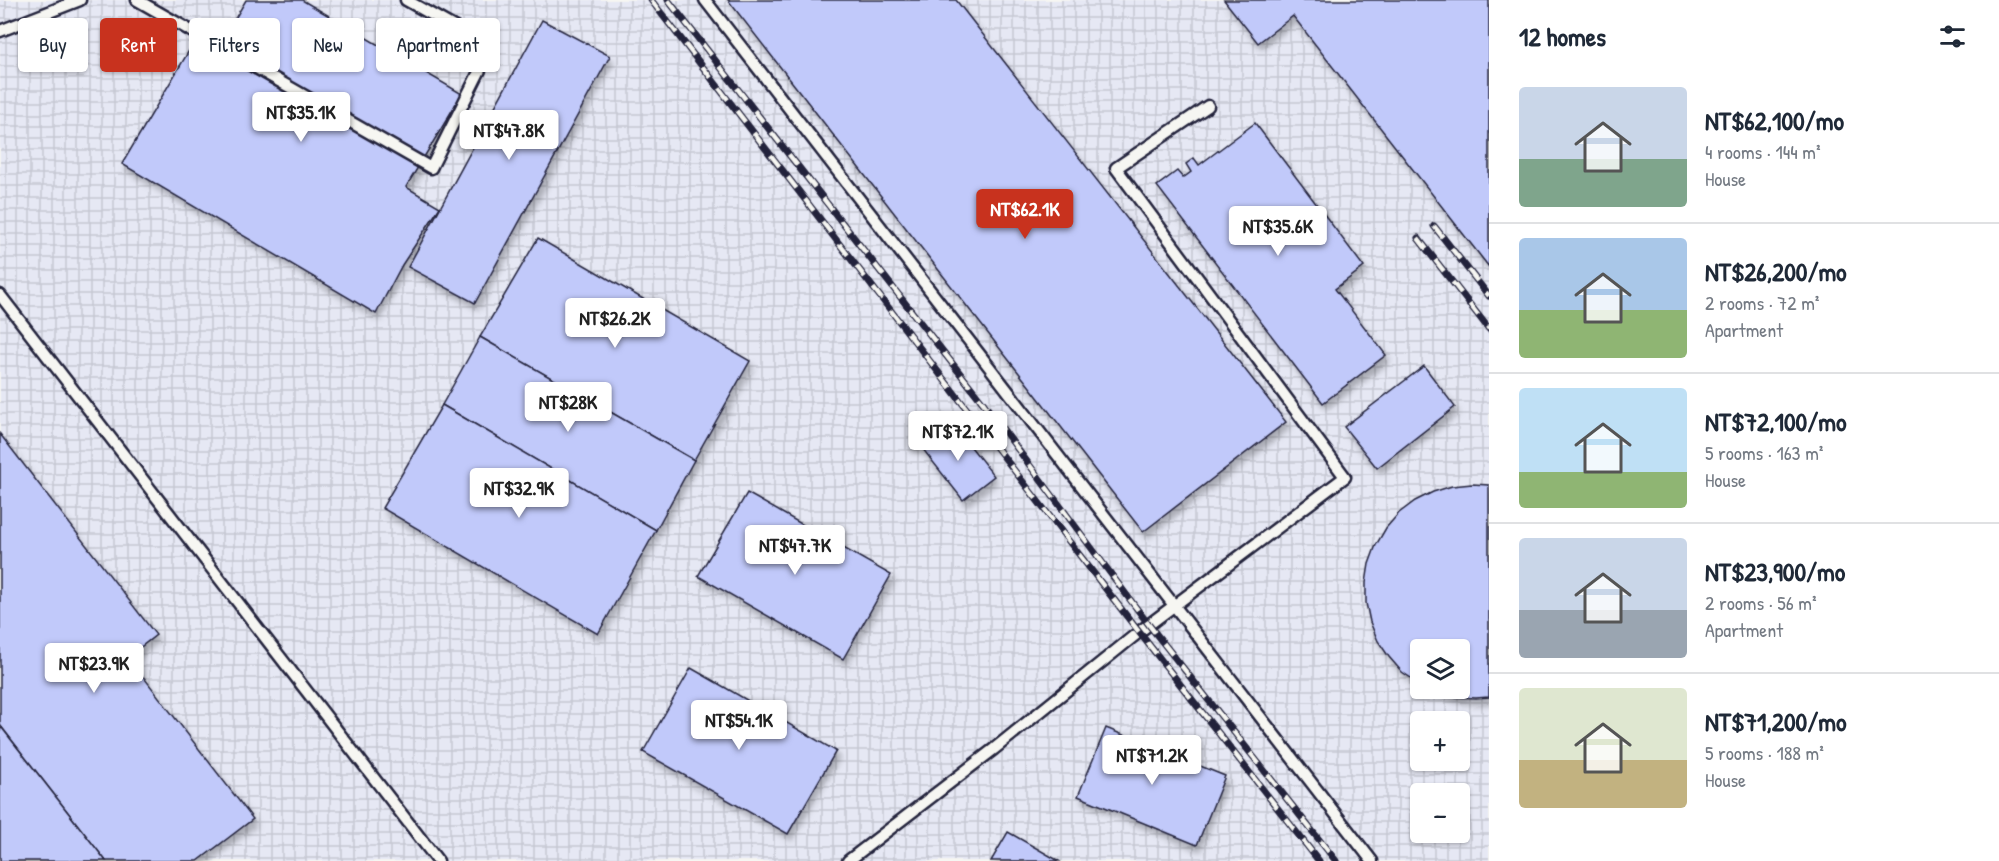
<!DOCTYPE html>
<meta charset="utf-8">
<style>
:root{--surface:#fff;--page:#f6f6f7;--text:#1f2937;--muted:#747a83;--line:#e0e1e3;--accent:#c8321e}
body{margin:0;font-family:"Patrick Hand",sans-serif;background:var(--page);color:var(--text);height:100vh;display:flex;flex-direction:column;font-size:22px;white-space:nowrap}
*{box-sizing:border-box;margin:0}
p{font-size:20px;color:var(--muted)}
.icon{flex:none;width:33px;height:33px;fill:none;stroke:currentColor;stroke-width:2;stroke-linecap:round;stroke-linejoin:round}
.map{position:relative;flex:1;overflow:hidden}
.details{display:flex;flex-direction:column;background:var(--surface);width:510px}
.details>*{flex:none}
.guide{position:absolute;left:18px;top:18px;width:570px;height:54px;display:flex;gap:12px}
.buttons{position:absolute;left:1410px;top:639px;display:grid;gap:12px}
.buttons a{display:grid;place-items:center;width:60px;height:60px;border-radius:6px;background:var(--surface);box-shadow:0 2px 4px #0004;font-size:30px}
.price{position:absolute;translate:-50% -51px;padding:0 14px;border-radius:6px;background:#fff;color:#222;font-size:20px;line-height:39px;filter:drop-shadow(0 2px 3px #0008)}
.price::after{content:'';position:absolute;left:50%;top:36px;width:18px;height:14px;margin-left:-9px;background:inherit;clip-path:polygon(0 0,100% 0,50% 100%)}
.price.selected{background:var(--accent);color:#fff}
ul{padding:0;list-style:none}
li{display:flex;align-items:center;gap:18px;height:150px;padding:0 30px}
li+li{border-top:2px solid var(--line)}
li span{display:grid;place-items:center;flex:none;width:168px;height:120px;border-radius:6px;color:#555}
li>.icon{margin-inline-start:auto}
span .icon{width:72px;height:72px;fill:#fffc;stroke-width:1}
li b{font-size:26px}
h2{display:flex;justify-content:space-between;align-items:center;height:72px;padding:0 30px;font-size:26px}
.tag{padding:0 21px;border-radius:6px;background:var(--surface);box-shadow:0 2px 4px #0004;font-size:21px;line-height:54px}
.tag.selected{background:var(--accent);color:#fff}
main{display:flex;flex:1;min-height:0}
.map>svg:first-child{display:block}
.industrial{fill:url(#industrial-grid);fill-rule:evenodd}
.building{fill:#c1c9fa;stroke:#22223b;stroke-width:1.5;filter:url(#shadow)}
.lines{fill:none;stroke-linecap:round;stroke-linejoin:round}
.lane-casing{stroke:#22223b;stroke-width:15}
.lane{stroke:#f6f6f2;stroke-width:10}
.rail-casing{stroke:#22223b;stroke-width:7}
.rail{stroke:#f6f6f2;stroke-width:4.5;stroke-dasharray:14;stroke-linecap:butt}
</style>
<main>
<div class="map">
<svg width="1489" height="861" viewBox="0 0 1489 861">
<defs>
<pattern id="industrial-grid" width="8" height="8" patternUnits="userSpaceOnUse" patternTransform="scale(1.5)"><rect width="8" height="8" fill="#e6e8f4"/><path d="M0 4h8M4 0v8" fill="none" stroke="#c5c7d2"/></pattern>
<filter id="shadow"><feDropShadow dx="3.5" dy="6" stdDeviation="3" flood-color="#0004"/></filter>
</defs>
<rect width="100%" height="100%" fill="#f6f6f2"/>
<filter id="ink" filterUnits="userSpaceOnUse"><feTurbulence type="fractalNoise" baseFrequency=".0167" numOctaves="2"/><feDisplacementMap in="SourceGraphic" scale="12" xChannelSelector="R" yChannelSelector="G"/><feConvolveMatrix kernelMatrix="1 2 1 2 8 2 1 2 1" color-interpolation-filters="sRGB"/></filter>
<g filter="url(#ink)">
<!-- industrial -->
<path class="industrial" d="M 0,0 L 1489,0 L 1489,861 L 0,861 ZM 1420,650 L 1460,650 L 1460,688 L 1420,688 ZM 1420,722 L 1460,722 L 1460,760 L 1420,760 ZM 1420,794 L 1460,794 L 1460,832 L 1420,832 Z"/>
<!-- building -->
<g class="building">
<path d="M 246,0 L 302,0 L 462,94 L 406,187 L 440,207 L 402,265 L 376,314 L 122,164 L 203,27 L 223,39 Z"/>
<path d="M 728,0 L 956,0 L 1286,422 L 1143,532 Z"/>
<path d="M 1224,0 L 1489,0 L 1489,267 L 1293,16 L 1258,43 Z"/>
<path d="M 542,20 L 610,56 L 475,303 L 408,267 Z"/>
<path d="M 1255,123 L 1364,267 L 1335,289 L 1386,355 L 1323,403 L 1157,186 L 1177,171 L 1183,178 L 1191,172 L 1186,164 L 1194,158 L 1199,165 Z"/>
<path d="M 538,238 L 750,361 L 694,460 L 480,337 Z"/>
<path d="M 480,337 L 694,460 L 656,530 L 442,405 Z"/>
<path d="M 1424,366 L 1455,407 L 1377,468 L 1344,427 Z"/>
<path d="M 442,405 L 656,530 L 598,634 L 382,508 Z"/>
<path d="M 953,424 L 994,476 L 963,500 L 922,448 Z"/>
<path d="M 0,434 L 156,635 L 128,657 L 253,819 L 198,861 L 106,861 L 0,725 Z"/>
<path d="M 1472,484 L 1489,485 L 1489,697 L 1476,698 L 1456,697 L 1430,688 L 1460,688 L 1460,650 L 1420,650 L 1420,684 L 1402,672 L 1389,657 L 1378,641 L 1370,622 L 1366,603 L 1366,583 L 1369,564 L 1376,545 L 1386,528 L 1399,513 L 1415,501 L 1433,492 L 1452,486 Z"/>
<path d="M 747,493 L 891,575 L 843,659 L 698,576 Z"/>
<path d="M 691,668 L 836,751 L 788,834 L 643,752 Z"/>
<path d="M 2,728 L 106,861 L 0,861 L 0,729 Z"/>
<path d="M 1106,728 L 1225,776 L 1197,845 L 1078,796 Z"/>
<path d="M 1008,832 L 1059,861 L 991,861 Z"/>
</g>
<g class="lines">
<!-- lane casing -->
<g class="lane-casing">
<g id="lane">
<path d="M 137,0 L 431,168 L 491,48 L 406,0"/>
<path d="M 705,0 L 1372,861"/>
<path d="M 0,31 L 80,0"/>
<path d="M 0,295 L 438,861"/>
<path d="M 848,861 L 994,749 L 1139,632 L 1345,477 L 1116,168 L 1208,106"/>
</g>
</g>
<!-- lane -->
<use href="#lane" class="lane"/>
<!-- rail casing -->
<g class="rail-casing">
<g id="rail">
<path d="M 651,0 L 1139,632 L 1319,861"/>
<path d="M 668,0 L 984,404 L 1149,625 L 1336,861"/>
<path d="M 1434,226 L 1489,296"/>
<path d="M 1418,238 L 1489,329"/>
</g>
</g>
<!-- rail -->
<use href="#rail" class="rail"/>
</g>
</g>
</svg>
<div class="buttons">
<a><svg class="icon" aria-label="layers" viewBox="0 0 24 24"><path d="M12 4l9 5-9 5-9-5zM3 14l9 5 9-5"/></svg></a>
<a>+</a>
<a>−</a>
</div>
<b class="price" style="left:301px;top:143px">NT$35.1K</b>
<b class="price" style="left:509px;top:161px">NT$47.8K</b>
<b class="price selected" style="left:1025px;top:240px">NT$62.1K</b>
<b class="price" style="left:1278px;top:257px">NT$35.6K</b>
<b class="price" style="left:615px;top:349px">NT$26.2K</b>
<b class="price" style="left:568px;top:433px">NT$28K</b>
<b class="price" style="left:958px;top:462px">NT$72.1K</b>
<b class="price" style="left:519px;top:519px">NT$32.9K</b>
<b class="price" style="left:795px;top:576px">NT$47.7K</b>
<b class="price" style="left:94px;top:694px">NT$23.9K</b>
<b class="price" style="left:739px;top:751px">NT$54.1K</b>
<b class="price" style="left:1152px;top:786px">NT$71.2K</b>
<div class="guide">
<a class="tag">Buy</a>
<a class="tag selected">Rent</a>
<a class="tag">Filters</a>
<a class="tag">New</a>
<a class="tag">Apartment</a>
</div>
</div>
<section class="details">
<h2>12 homes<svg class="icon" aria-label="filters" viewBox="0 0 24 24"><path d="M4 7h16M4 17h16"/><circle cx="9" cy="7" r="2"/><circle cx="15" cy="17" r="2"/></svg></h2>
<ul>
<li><span style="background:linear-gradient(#c9d6e8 60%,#7fa58c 0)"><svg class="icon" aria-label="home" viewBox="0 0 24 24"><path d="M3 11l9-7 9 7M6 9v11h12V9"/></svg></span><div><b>NT$62,100/mo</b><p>4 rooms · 144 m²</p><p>House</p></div></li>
<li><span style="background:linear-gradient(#a9c7e8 60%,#8fb573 0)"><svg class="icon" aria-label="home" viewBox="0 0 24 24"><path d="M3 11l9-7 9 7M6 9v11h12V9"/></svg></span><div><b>NT$26,200/mo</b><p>2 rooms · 72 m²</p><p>Apartment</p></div></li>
<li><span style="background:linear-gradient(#bfe0f5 70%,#8fb573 0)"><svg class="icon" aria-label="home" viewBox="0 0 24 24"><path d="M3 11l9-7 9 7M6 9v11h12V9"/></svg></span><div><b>NT$72,100/mo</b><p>5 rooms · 163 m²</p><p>House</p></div></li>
<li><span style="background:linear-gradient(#c9d6e8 60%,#9aa5b1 0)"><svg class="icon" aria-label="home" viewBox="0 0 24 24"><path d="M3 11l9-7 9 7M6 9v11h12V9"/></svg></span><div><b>NT$23,900/mo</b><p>2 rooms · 56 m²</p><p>Apartment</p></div></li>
<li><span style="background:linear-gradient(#dfe7d0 60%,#c2b280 0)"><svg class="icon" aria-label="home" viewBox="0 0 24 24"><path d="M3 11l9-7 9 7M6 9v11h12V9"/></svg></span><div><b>NT$71,200/mo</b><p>5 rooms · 188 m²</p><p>House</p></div></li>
</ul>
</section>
</main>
